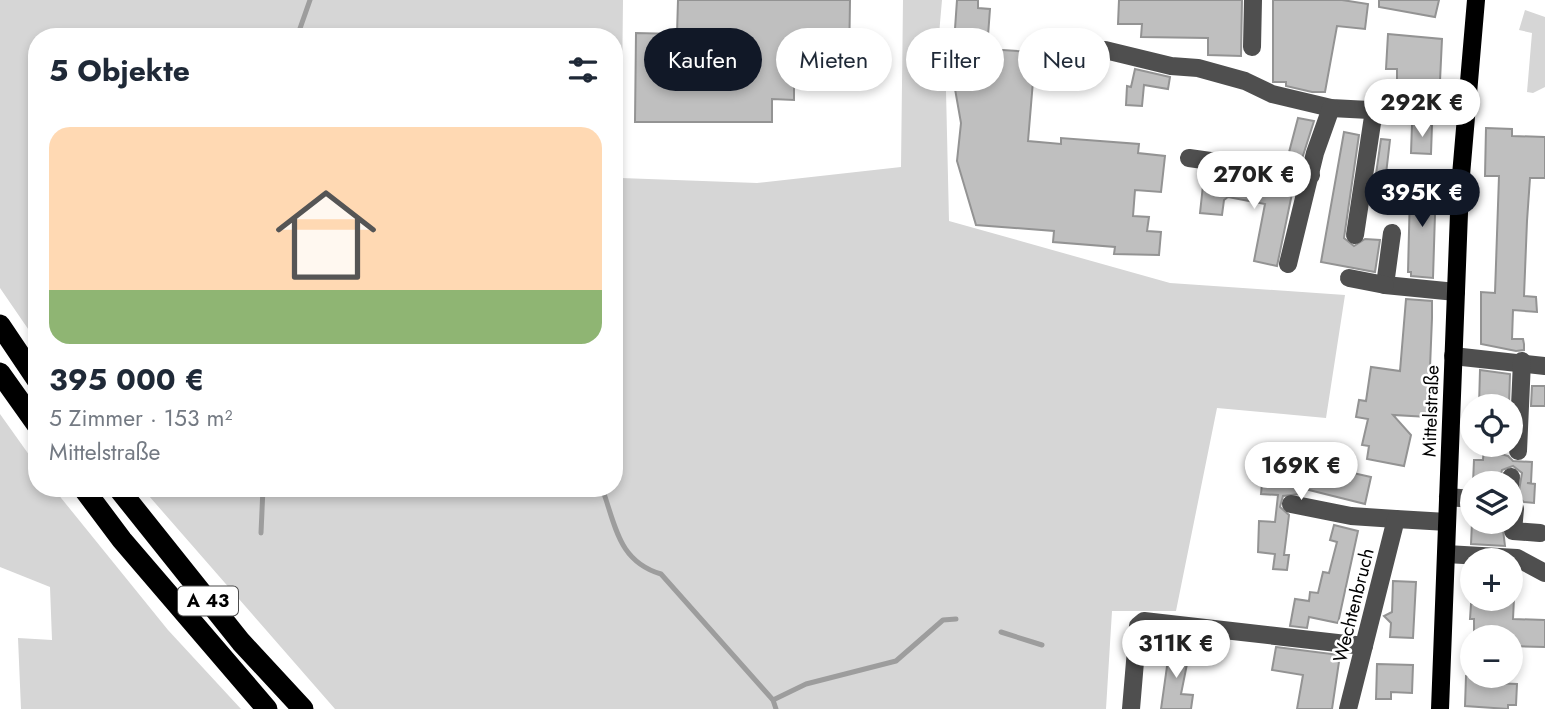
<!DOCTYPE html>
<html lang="de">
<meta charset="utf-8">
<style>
:root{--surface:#fff;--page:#f6f6f7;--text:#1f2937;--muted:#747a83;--line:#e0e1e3;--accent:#111827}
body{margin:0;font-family:Jost,sans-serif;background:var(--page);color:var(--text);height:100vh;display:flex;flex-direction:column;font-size:26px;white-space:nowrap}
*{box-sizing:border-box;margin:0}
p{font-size:23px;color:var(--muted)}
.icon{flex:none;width:38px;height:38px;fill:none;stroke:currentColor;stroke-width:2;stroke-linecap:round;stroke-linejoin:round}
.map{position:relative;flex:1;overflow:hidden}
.panel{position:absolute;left:28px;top:28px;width:595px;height:469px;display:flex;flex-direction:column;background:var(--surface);border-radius:28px;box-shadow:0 4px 10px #0003}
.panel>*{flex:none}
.top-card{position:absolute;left:644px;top:28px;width:665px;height:63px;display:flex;gap:14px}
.fabs{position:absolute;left:1460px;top:394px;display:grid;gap:14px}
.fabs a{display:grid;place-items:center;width:63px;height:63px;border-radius:50%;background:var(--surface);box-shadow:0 4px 10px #0003;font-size:35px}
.price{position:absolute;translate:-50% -60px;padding:0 16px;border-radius:24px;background:#fff;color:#222;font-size:23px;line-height:46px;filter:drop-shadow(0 2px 4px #0008)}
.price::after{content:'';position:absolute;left:50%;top:42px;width:21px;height:16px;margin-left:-10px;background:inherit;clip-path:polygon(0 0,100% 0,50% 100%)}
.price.on{background:var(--accent);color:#fff}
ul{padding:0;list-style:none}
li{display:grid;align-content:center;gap:14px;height:371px;padding:0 21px}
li+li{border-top:2px solid var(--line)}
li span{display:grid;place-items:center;height:217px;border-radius:21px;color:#555}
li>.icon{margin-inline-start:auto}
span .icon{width:126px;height:126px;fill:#fffc;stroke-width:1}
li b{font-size:30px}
h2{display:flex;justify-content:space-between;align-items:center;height:84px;padding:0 21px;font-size:30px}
.tag{padding:0 24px;border-radius:32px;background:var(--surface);box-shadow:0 4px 10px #0003;font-size:24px;line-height:63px}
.tag.on{background:var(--accent);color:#fff}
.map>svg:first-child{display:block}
.green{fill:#d6d6d6}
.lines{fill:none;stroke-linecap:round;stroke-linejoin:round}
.stream{stroke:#9d9d9d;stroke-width:5}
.building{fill:#bfbfbf;stroke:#939393;stroke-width:2}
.minor{stroke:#4f4f4f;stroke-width:18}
.major{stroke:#000;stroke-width:18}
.highway{stroke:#000;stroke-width:21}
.labels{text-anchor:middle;stroke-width:5;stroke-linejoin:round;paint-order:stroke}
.shield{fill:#fff;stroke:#4c4c4c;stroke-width:2}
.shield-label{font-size:18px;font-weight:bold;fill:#000}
.street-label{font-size:19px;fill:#000;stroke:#fff}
</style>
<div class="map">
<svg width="1545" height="709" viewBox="0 0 1545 709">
<rect width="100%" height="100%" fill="#fff"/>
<!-- green -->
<g class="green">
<path d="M 0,0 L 623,0 L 621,178 L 757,183 L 901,167 L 903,0 L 942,0 L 938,46 L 945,47 L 949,221 L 1170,283 L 1345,295 L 1326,418 L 1217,408 L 1176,611 L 1112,611 L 1106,709 L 335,709 L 142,488 L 614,488 L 614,37 L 37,37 L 37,342 L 0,288 Z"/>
<path d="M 1525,10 L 1545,17 L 1545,87 L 1533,93 L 1527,92 L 1532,33 L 1519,30 Z"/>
<path d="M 0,414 L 37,466 L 37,488 L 53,488 L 168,630 L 241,709 L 21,709 L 18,638 L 52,640 L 50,587 L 0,567 Z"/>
</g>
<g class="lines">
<!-- stream -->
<g class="stream">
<path d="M 297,37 L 310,0"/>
<path d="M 602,488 C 616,526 618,561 661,574 L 773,700 L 776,709"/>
<path d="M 261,533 L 263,488"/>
<path d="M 1001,632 L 1042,645"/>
<path d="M 773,700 L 806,684 L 896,661 L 943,620 L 956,619"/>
</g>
</g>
<!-- building -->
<g class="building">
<path d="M 678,0 L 850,0 L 849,67 L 794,66 L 794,100 L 772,99 L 772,122 L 635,122 L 636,33 L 677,34 Z"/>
<path d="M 957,0 L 978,0 L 978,8 L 990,9 L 987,49 L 1048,53 L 1046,82 L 1033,81 L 1028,141 L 1061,144 L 1061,138 L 1139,144 L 1138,153 L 1165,156 L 1161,192 L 1135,190 L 1133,216 L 1149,217 L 1147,231 L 1161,232 L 1159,255 L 1114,254 L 1115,247 L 1053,242 L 1054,231 L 976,225 L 957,161 L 961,123 L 952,72 Z"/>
<path d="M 1119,0 L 1242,0 L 1241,56 L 1208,55 L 1208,38 L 1141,37 L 1142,24 L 1118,24 Z"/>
<path d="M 1273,0 L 1342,0 L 1368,4 L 1365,29 L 1337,26 L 1325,92 L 1312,92 L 1286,86 L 1286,82 L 1273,82 Z"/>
<path d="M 1379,0 L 1439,0 L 1435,17 L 1379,7 Z"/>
<path d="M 1388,34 L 1442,39 L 1439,102 L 1413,101 L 1413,92 L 1397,91 L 1397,69 L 1386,69 Z"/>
<path d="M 1135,69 L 1170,77 L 1168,89 L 1144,85 L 1142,106 L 1126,105 L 1127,86 L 1131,87 Z"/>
<path d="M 1298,118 L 1314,121 L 1301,162 L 1287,160 Z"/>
<path d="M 1412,124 L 1432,125 L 1431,154 L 1411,153 Z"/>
<path d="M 1486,128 L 1512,129 L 1512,136 L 1545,137 L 1545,178 L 1530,178 L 1527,221 L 1524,296 L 1536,297 L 1537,312 L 1513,310 L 1512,339 L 1523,339 L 1524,344 L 1524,350 L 1516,351 L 1481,344 L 1481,292 L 1495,293 L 1499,176 L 1485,176 Z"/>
<path d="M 1344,132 L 1359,135 L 1344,238 L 1354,246 L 1365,239 L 1380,240 L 1375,272 L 1321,262 Z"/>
<path d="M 1381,139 L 1390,140 L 1386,174 L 1376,174 Z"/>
<path d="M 1204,176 L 1229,178 L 1229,184 L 1268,190 L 1269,181 L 1294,184 L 1277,266 L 1254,261 L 1265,204 L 1228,197 L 1224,200 L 1222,215 L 1200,213 Z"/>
<path d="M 1414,181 L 1436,182 L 1433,278 L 1411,276 L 1411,272 L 1408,272 L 1410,191 L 1414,191 Z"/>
<path d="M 1406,299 L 1432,301 L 1432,318 L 1428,417 L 1393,415 L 1411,435 L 1404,466 L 1367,459 L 1369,446 L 1362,445 L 1368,419 L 1356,417 L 1359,400 L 1366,401 L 1371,367 L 1400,371 Z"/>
<path d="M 1480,370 L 1510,374 L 1509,406 L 1479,406 Z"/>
<path d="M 1532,386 L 1545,386 L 1545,406 L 1531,406 Z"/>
<path d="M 1484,444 L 1498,444 L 1497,453 L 1508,456 L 1513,461 L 1532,462 L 1531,483 L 1527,483 L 1535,484 L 1534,503 L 1524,502 L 1518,497 L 1522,473 L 1513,466 L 1502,470 L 1499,483 L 1473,483 L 1474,460 L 1483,460 Z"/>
<path d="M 1264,462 L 1289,464 L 1288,472 L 1332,481 L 1335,469 L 1371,477 L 1365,504 L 1301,488 L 1300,494 L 1283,496 L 1280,507 L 1289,515 L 1284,555 L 1289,555 L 1287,570 L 1273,569 L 1275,554 L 1258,552 L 1259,521 L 1275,522 L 1278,495 L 1261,494 Z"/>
<path d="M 1472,522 L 1502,522 L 1505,546 L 1471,544 Z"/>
<path d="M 1334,525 L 1358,531 L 1338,623 L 1309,617 L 1307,628 L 1290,626 L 1295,599 L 1309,601 L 1310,592 L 1318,593 L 1323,572 L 1329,573 L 1337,542 L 1330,540 Z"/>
<path d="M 1393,581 L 1416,582 L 1413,638 L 1390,637 L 1391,623 L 1384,616 L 1392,612 Z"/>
<path d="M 1475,598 L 1514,598 L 1513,619 L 1545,620 L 1545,647 L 1510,646 L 1510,637 L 1474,637 L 1474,619 L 1470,619 L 1471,604 L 1475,604 Z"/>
<path d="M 1170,645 L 1187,647 L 1186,654 L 1189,654 L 1181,694 L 1193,695 L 1191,709 L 1161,709 Z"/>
<path d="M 1276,647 L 1340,655 L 1332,709 L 1297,709 L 1303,675 L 1272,670 Z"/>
<path d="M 1377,664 L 1413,665 L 1412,693 L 1391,692 L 1391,699 L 1376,699 Z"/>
<path d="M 1466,676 L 1493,676 L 1493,683 L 1517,684 L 1516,705 L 1508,705 L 1508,709 L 1465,706 Z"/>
</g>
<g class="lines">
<!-- minor -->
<g class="minor">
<path d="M 1252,47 L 1253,0"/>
<path d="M 1105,50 L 1171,66 L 1198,68 L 1245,81 L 1272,94 L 1331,108 L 1465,115"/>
<path d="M 1189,158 L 1311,175"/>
<path d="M 1392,233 L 1385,285 L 1456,292"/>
<path d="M 1355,235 L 1374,110"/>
<path d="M 1288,264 L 1315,153 L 1331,108"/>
<path d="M 1349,278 L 1385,285"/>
<path d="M 1453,356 L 1545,366"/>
<path d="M 1518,451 L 1522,361"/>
<path d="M 1510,486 L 1511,477"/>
<path d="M 1448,497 L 1472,499"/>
<path d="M 1291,504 L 1351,516 L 1396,519"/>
<path d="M 1510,505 L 1515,509 L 1513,531 L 1540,533"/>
<path d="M 1446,554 L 1517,558 L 1545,573"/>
<path d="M 1131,709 L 1138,626 L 1144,621 L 1364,646"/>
<path d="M 1348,709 L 1396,519 L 1447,522"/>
</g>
<!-- major -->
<path class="major" d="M 1440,709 L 1460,187 L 1476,0"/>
<!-- highway -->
<g class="highway">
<path d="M 0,325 L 37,380"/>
<path d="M 0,373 L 37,425"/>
<path d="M 83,488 L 122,540 L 267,709"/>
<path d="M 118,488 L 241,642 L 303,709"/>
</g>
</g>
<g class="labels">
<!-- shield labels -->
<rect class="shield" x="178" y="586.5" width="60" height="29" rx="5"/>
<g class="shield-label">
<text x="208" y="607">A 43</text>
</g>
<!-- street labels -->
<g class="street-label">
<text transform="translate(1430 411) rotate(-88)" y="7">Mittelstraße</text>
<text transform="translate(1353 605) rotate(-76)" y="7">Wechtenbruch</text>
</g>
</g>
</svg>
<div class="fabs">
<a><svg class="icon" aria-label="locate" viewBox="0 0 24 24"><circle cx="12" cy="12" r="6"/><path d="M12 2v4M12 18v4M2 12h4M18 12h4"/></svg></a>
<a><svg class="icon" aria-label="layers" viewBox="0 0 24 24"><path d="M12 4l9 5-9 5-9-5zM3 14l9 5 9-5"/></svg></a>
<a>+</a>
<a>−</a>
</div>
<b class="price" style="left:1422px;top:139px">292K €</b>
<b class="price" style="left:1254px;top:211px">270K €</b>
<b class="price on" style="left:1422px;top:229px">395K €</b>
<b class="price" style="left:1301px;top:502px">169K €</b>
<b class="price" style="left:1176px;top:680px">311K €</b>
<div class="top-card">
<a class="tag on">Kaufen</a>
<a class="tag">Mieten</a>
<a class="tag">Filter</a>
<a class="tag">Neu</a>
</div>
<section class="panel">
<h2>5 Objekte<svg class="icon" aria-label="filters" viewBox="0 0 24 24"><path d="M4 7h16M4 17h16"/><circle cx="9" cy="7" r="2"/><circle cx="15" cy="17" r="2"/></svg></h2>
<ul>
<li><span style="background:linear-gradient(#ffd9b3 75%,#8fb573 0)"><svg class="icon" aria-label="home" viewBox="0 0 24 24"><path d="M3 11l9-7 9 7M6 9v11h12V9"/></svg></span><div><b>395 000 €</b><p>5 Zimmer · 153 m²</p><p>Mittelstraße</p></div></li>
</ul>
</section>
</div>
